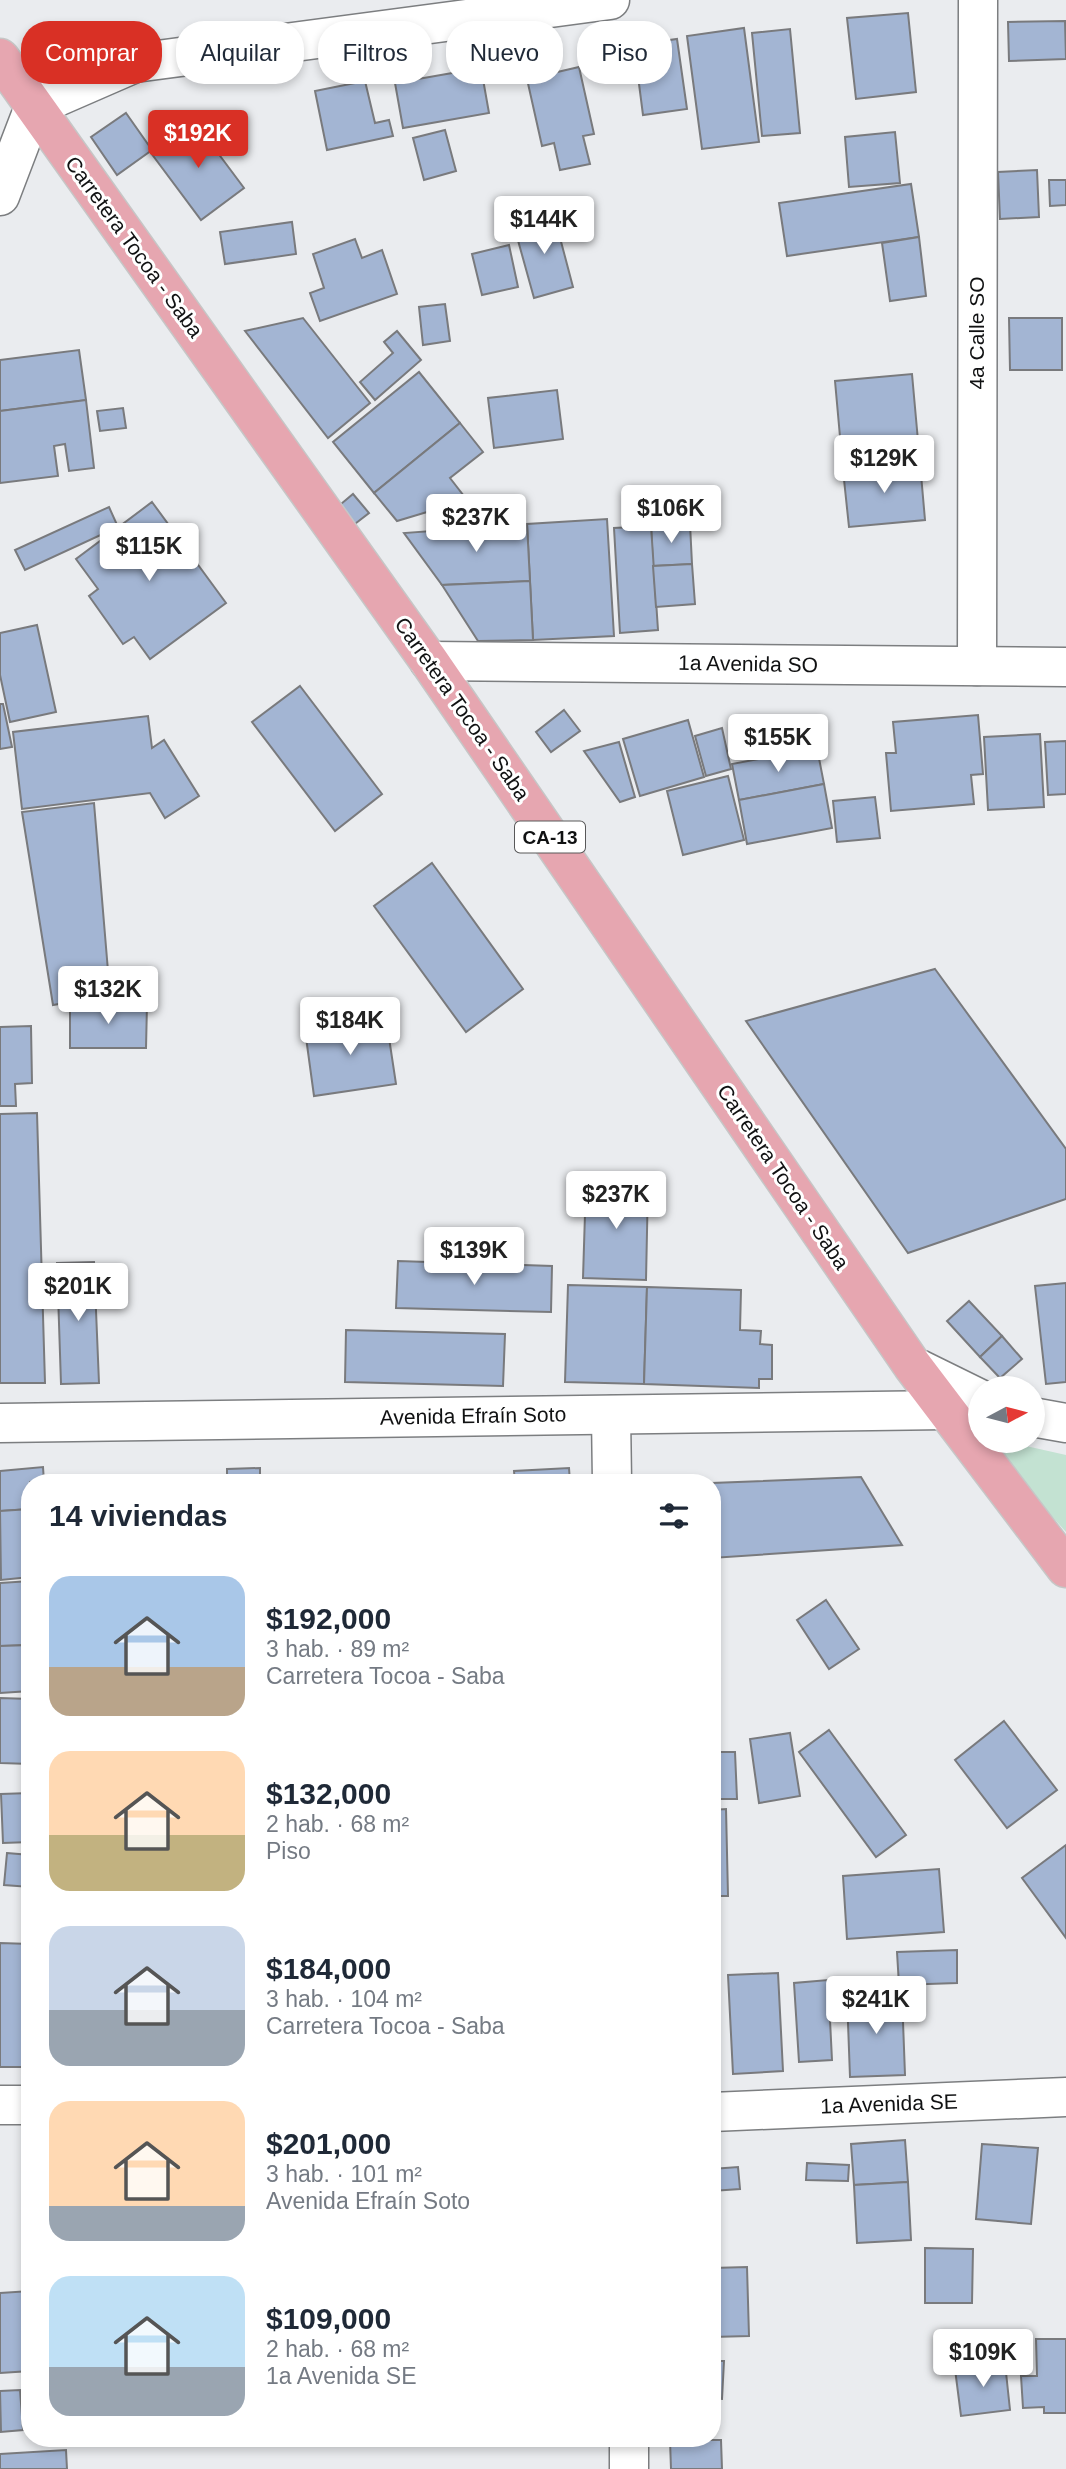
<!DOCTYPE html>
<html lang="es">
<meta charset="utf-8">
<style>
:root{--surface:#fff;--page:#f2f2f3;--text:#1f2937;--muted:#747a83;--accent:#d93025}
body{margin:0;font-family:Helvetica,sans-serif;background:var(--page);color:var(--text);height:100vh;display:flex;flex-direction:column;font-size:26px;white-space:nowrap}
*{box-sizing:border-box;margin:0}
p{font-size:23px;color:var(--muted)}
.icon{flex:none;width:38px;height:38px;fill:none;stroke:currentColor;stroke-width:2;stroke-linecap:round;stroke-linejoin:round}
.map{position:relative;flex:1;overflow:hidden}
.panel{position:absolute;left:21px;top:1474px;width:700px;height:973px;display:flex;flex-direction:column;background:var(--surface);border-radius:28px;box-shadow:0 4px 10px #0003}
.panel>*{flex:none}
.banner{position:absolute;left:21px;top:21px;width:700px;height:63px;display:flex;gap:14px}
.needle{width:46px;rotate:83deg}
.controls{position:absolute;left:968px;top:1376px;display:grid;gap:14px}
.controls a{display:grid;place-items:center;width:77px;height:77px;border-radius:50%;background:var(--surface);box-shadow:0 4px 10px #0003;font-size:35px}
.price{position:absolute;translate:-50% -60px;padding:0 16px;border-radius:7px;background:#fff;color:#222;font-size:23px;line-height:46px;filter:drop-shadow(0 2px 4px #0008)}
.price::after{content:'';position:absolute;left:50%;top:42px;width:21px;height:16px;margin-left:-10px;background:inherit;clip-path:polygon(0 0,100% 0,50% 100%)}
.price.current{background:var(--accent);color:#fff}
ul{padding:0;list-style:none}
li{display:flex;align-items:center;gap:21px;height:175px;padding:0 28px}
li span{display:grid;place-items:center;flex:none;width:196px;height:140px;border-radius:21px;color:#555}
li>.icon{margin-inline-start:auto}
span .icon{width:84px;height:84px;fill:#fffc;stroke-width:1}
li b{font-size:30px}
h2{display:flex;justify-content:space-between;align-items:center;height:84px;padding:0 28px;font-size:30px}
.tag{padding:0 24px;border-radius:28px;background:var(--surface);box-shadow:0 4px 10px #0003;font-size:24px;line-height:63px}
.tag.current{background:var(--accent);color:#fff}
.map>svg:first-child{display:block}
.green{fill:#c3e2d2}
.building{fill:#a3b5d3;stroke:#797a7d;stroke-width:2}
.lines{fill:none;stroke-linecap:round;stroke-linejoin:round}
.minor-casing{stroke:#7c7e80;stroke-width:41}
.primary-casing{stroke:#c6c6c6;stroke-width:41}
.minor{stroke:#fff;stroke-width:38}
.primary{stroke:#e6a6b0;stroke-width:38}
.labels{text-anchor:middle;stroke-width:6;stroke-linejoin:round;paint-order:stroke}
.shield{fill:#fff;stroke:#585859;stroke-width:2}
.shield-label{font-size:19px;font-weight:bold;fill:#101112}
.street-label{font-size:21px;fill:#101112;stroke:#fff}
</style>
<div class="map">
<svg width="1066" height="2469" viewBox="0 0 1066 2469">
<rect width="100%" height="100%" fill="#eaecef"/>
<!-- green -->
<path class="green" d="M 984,1440 L 999,1440 L 1066,1455 L 1066,1532 Z"/>
<!-- building -->
<g class="building">
<path d="M 908,13 L 916,92 L 856,99 L 847,18 Z"/>
<path d="M 1065,21 L 1066,59 L 1009,61 L 1008,22 Z"/>
<path d="M 744,28 L 759,142 L 702,149 L 687,36 Z"/>
<path d="M 790,29 L 800,133 L 762,136 L 752,33 Z"/>
<path d="M 677,39 L 687,109 L 643,115 L 634,45 Z"/>
<path d="M 579,67 L 594,134 L 583,136 L 590,164 L 560,170 L 554,143 L 542,146 L 527,79 Z"/>
<path d="M 481,68 L 489,113 L 403,128 L 395,83 Z"/>
<path d="M 365,81 L 375,123 L 389,120 L 393,136 L 327,150 L 315,91 Z"/>
<path d="M 126,113 L 152,150 L 117,175 L 91,137 Z"/>
<path d="M 194,121 L 244,188 L 201,220 L 151,153 Z"/>
<path d="M 445,130 L 456,171 L 424,180 L 413,138 Z"/>
<path d="M 895,132 L 900,183 L 849,187 L 845,137 Z"/>
<path d="M 1037,170 L 1039,217 L 1000,219 L 998,172 Z"/>
<path d="M 1049,180 L 1066,180 L 1066,205 L 1050,206 Z"/>
<path d="M 911,184 L 919,237 L 787,256 L 779,203 Z"/>
<path d="M 554,215 L 573,287 L 534,298 L 514,226 Z"/>
<path d="M 292,222 L 296,254 L 225,264 L 220,232 Z"/>
<path d="M 919,237 L 926,296 L 890,301 L 882,243 Z"/>
<path d="M 355,239 L 362,258 L 382,250 L 397,294 L 320,321 L 310,293 L 324,288 L 313,254 Z"/>
<path d="M 509,245 L 518,287 L 482,295 L 472,254 Z"/>
<path d="M 445,304 L 450,341 L 423,345 L 419,307 Z"/>
<path d="M 303,318 L 370,403 L 328,438 L 245,331 Z"/>
<path d="M 1009,318 L 1062,318 L 1062,370 L 1010,370 Z"/>
<path d="M 397,331 L 421,360 L 375,400 L 360,382 L 393,353 L 384,342 Z"/>
<path d="M 79,350 L 86,400 L 0,411 L 0,360 Z"/>
<path d="M 419,372 L 460,423 L 374,493 L 333,442 Z"/>
<path d="M 912,374 L 920,463 L 843,470 L 835,381 Z"/>
<path d="M 557,390 L 563,439 L 494,448 L 488,398 Z"/>
<path d="M 86,400 L 94,468 L 69,471 L 65,444 L 54,446 L 58,476 L 0,483 L 0,411 Z"/>
<path d="M 123,408 L 126,428 L 100,431 L 97,411 Z"/>
<path d="M 460,423 L 483,452 L 450,478 L 467,500 L 397,521 L 374,493 Z"/>
<path d="M 920,463 L 925,520 L 849,527 L 843,470 Z"/>
<path d="M 353,494 L 369,513 L 351,527 L 335,509 Z"/>
<path d="M 152,502 L 226,603 L 150,659 L 134,637 L 123,644 L 89,596 L 98,589 L 76,559 Z"/>
<path d="M 109,507 L 118,527 L 25,570 L 15,550 Z"/>
<path d="M 607,519 L 614,636 L 533,640 L 527,524 Z"/>
<path d="M 527,524 L 530,581 L 442,585 L 404,533 Z"/>
<path d="M 690,524 L 692,564 L 653,566 L 651,526 Z"/>
<path d="M 651,526 L 658,630 L 620,633 L 614,528 Z"/>
<path d="M 692,564 L 695,604 L 656,607 L 653,566 Z"/>
<path d="M 530,581 L 533,640 L 478,641 L 442,585 Z"/>
<path d="M 37,625 L 56,712 L 10,722 L 0,675 L 0,633 Z"/>
<path d="M 300,686 L 382,794 L 335,831 L 252,722 Z"/>
<path d="M 0,704 L 3,704 L 12,747 L 0,749 Z"/>
<path d="M 564,710 L 580,731 L 551,752 L 536,732 Z"/>
<path d="M 978,715 L 983,774 L 971,775 L 974,804 L 891,811 L 886,753 L 896,753 L 893,722 Z"/>
<path d="M 148,716 L 152,748 L 164,740 L 199,796 L 165,818 L 150,793 L 22,809 L 13,732 Z"/>
<path d="M 688,720 L 704,777 L 640,796 L 623,739 Z"/>
<path d="M 722,728 L 731,769 L 706,776 L 695,736 Z"/>
<path d="M 1040,734 L 1044,807 L 988,810 L 984,737 Z"/>
<path d="M 1066,741 L 1066,794 L 1048,795 L 1045,742 Z"/>
<path d="M 619,742 L 635,797 L 620,802 L 584,751 Z"/>
<path d="M 817,748 L 824,784 L 739,800 L 732,764 Z"/>
<path d="M 728,776 L 744,840 L 683,855 L 667,791 Z"/>
<path d="M 824,784 L 832,828 L 747,844 L 739,800 Z"/>
<path d="M 875,797 L 880,838 L 837,842 L 833,801 Z"/>
<path d="M 94,803 L 110,995 L 53,1005 L 22,812 Z"/>
<path d="M 432,863 L 523,989 L 466,1032 L 374,906 Z"/>
<path d="M 935,969 L 1066,1149 L 1066,1199 L 908,1253 L 746,1021 Z"/>
<path d="M 70,1004 L 147,1004 L 146,1048 L 70,1048 Z"/>
<path d="M 386,1018 L 396,1084 L 314,1096 L 305,1030 Z"/>
<path d="M 31,1026 L 32,1083 L 15,1084 L 16,1106 L 0,1106 L 0,1027 Z"/>
<path d="M 37,1113 L 45,1383 L 0,1383 L 0,1114 Z"/>
<path d="M 586,1182 L 648,1184 L 646,1280 L 583,1278 Z"/>
<path d="M 398,1261 L 552,1266 L 551,1312 L 396,1308 Z"/>
<path d="M 94,1262 L 99,1383 L 61,1384 L 57,1263 Z"/>
<path d="M 1066,1283 L 1066,1382 L 1046,1384 L 1035,1286 Z"/>
<path d="M 568,1285 L 647,1287 L 644,1384 L 565,1382 Z"/>
<path d="M 647,1287 L 741,1290 L 740,1330 L 761,1331 L 760,1344 L 772,1345 L 772,1379 L 759,1379 L 759,1388 L 644,1384 Z"/>
<path d="M 969,1301 L 1002,1336 L 980,1357 L 947,1321 Z"/>
<path d="M 346,1330 L 505,1334 L 503,1386 L 345,1382 Z"/>
<path d="M 1002,1336 L 1022,1359 L 1000,1378 L 980,1357 Z"/>
<path d="M 43,1467 L 44,1482 L 30,1482 L 30,1509 L 0,1511 L 0,1471 Z"/>
<path d="M 260,1468 L 260,1482 L 227,1482 L 227,1469 Z"/>
<path d="M 569,1468 L 570,1482 L 515,1482 L 514,1471 Z"/>
<path d="M 861,1477 L 902,1545 L 712,1558 L 712,1483 Z"/>
<path d="M 30,1509 L 30,1577 L 1,1580 L 0,1511 Z"/>
<path d="M 30,1581 L 30,1645 L 0,1646 L 0,1583 Z"/>
<path d="M 826,1600 L 859,1649 L 829,1669 L 797,1620 Z"/>
<path d="M 30,1645 L 30,1691 L 0,1693 L 0,1646 Z"/>
<path d="M 712,1679 L 720,1679 L 718,1739 L 712,1738 Z"/>
<path d="M 0,1698 L 30,1699 L 30,1764 L 0,1763 Z"/>
<path d="M 1004,1721 L 1057,1790 L 1007,1828 L 955,1760 Z"/>
<path d="M 829,1730 L 906,1835 L 876,1857 L 799,1752 Z"/>
<path d="M 790,1733 L 800,1796 L 759,1803 L 750,1739 Z"/>
<path d="M 712,1752 L 735,1752 L 737,1799 L 712,1799 Z"/>
<path d="M 30,1793 L 30,1842 L 3,1843 L 1,1794 Z"/>
<path d="M 726,1809 L 728,1896 L 712,1896 L 712,1810 Z"/>
<path d="M 1066,1845 L 1066,1938 L 1022,1878 Z"/>
<path d="M 7,1853 L 30,1855 L 30,1887 L 4,1885 Z"/>
<path d="M 939,1869 L 944,1932 L 847,1939 L 843,1876 Z"/>
<path d="M 0,1943 L 30,1944 L 30,2067 L 0,2067 Z"/>
<path d="M 957,1950 L 957,1983 L 899,1985 L 897,1952 Z"/>
<path d="M 778,1973 L 783,2071 L 733,2074 L 728,1975 Z"/>
<path d="M 828,1980 L 832,2060 L 799,2062 L 794,1983 Z"/>
<path d="M 902,1995 L 905,2075 L 850,2077 L 847,1996 Z"/>
<path d="M 905,2140 L 908,2182 L 854,2185 L 851,2144 Z"/>
<path d="M 982,2144 L 1038,2148 L 1031,2224 L 976,2219 Z"/>
<path d="M 807,2163 L 849,2165 L 848,2181 L 806,2180 Z"/>
<path d="M 738,2167 L 740,2189 L 712,2191 L 712,2169 Z"/>
<path d="M 908,2182 L 911,2240 L 857,2243 L 854,2185 Z"/>
<path d="M 925,2248 L 973,2249 L 972,2303 L 925,2303 Z"/>
<path d="M 747,2267 L 749,2336 L 712,2337 L 712,2268 Z"/>
<path d="M 30,2291 L 30,2371 L 0,2373 L 0,2293 Z"/>
<path d="M 1036,2339 L 1066,2339 L 1066,2413 L 1044,2413 L 1044,2407 L 1023,2408 L 1021,2376 L 1037,2376 Z"/>
<path d="M 712,2361 L 724,2361 L 722,2399 L 712,2398 Z"/>
<path d="M 1005,2363 L 1010,2410 L 961,2416 L 955,2369 Z"/>
<path d="M 20,2390 L 23,2430 L 1,2432 L 0,2391 Z"/>
<path d="M 670,2440 L 721,2440 L 722,2469 L 671,2469 Z"/>
<path d="M 66,2450 L 67,2469 L 0,2469 L 0,2454 Z"/>
</g>
<g class="lines">
<!-- minor casing -->
<g class="minor-casing">
<g id="minor">
<path d="M 0,196 L 34,107 L 135,63 L 610,0"/>
<path d="M 429,661 L 1066,667"/>
<path d="M 977,666 L 978,0"/>
<path d="M 919,1369 L 980,1399"/>
<path d="M 611,1415 L 612,1482"/>
<path d="M 1032,1417 L 1066,1423"/>
<path d="M 0,1423 L 946,1410"/>
<path d="M 0,2105 L 30,2105"/>
<path d="M 712,2112 L 1066,2097"/>
<path d="M 629,2438 L 629,2469"/>
</g>
</g>
<!-- primary casing -->
<g class="primary-casing">
<path id="primary" d="M 0,58 L 429,661 L 912,1365 L 1066,1568"/>
</g>
<!-- minor -->
<use href="#minor" class="minor"/>
<!-- primary -->
<use href="#primary" class="primary"/>
</g>
<g class="labels">
<!-- shield labels -->
<rect class="shield" x="515" y="821.5" width="70" height="31" rx="5"/>
<g class="shield-label">
<text x="550" y="844">CA-13</text>
</g>
<!-- street labels -->
<g class="street-label">
<text transform="translate(134 247) rotate(54)" y="7">Carretera Tocoa - Saba</text>
<text transform="translate(977 333) rotate(-90)" y="7">4a Calle SO</text>
<text transform="translate(748 664) rotate(1)" y="7">1a Avenida SO</text>
<text transform="translate(462 709) rotate(55)" y="7">Carretera Tocoa - Saba</text>
<text transform="translate(783 1177) rotate(56)" y="7">Carretera Tocoa - Saba</text>
<text transform="translate(473 1416) rotate(-1)" y="7">Avenida Efraín Soto</text>
<text transform="translate(889 2104) rotate(-2)" y="7">1a Avenida SE</text>
</g>
</g>
</svg>
<div class="controls">
<a><svg class="needle" viewBox="-14 -14 28 28"><path d="M0-13l5 13h-10z" fill="#e53935"/><path d="M0 13l5-13h-10z" fill="#747a83"/></svg></a>
</div>
<b class="price current" style="left:198px;top:170px">$192K</b>
<b class="price" style="left:544px;top:256px">$144K</b>
<b class="price" style="left:884px;top:495px">$129K</b>
<b class="price" style="left:671px;top:545px">$106K</b>
<b class="price" style="left:476px;top:554px">$237K</b>
<b class="price" style="left:149px;top:583px">$115K</b>
<b class="price" style="left:778px;top:774px">$155K</b>
<b class="price" style="left:108px;top:1026px">$132K</b>
<b class="price" style="left:350px;top:1057px">$184K</b>
<b class="price" style="left:616px;top:1231px">$237K</b>
<b class="price" style="left:474px;top:1287px">$139K</b>
<b class="price" style="left:78px;top:1323px">$201K</b>
<b class="price" style="left:876px;top:2036px">$241K</b>
<b class="price" style="left:983px;top:2389px">$109K</b>
<div class="banner">
<a class="tag current">Comprar</a>
<a class="tag">Alquilar</a>
<a class="tag">Filtros</a>
<a class="tag">Nuevo</a>
<a class="tag">Piso</a>
</div>
<section class="panel">
<h2>14 viviendas<svg class="icon" aria-label="filters" viewBox="0 0 24 24"><path d="M4 7h16M4 17h16"/><circle cx="9" cy="7" r="2"/><circle cx="15" cy="17" r="2"/></svg></h2>
<ul>
<li><span style="background:linear-gradient(#a9c7e8 65%,#b9a48a 0)"><svg class="icon" aria-label="home" viewBox="0 0 24 24"><path d="M3 11l9-7 9 7M6 9v11h12V9"/></svg></span><div><b>$192,000</b><p>3 hab. · 89 m²</p><p>Carretera Tocoa - Saba</p></div></li>
<li><span style="background:linear-gradient(#ffd9b3 60%,#c2b280 0)"><svg class="icon" aria-label="home" viewBox="0 0 24 24"><path d="M3 11l9-7 9 7M6 9v11h12V9"/></svg></span><div><b>$132,000</b><p>2 hab. · 68 m²</p><p>Piso</p></div></li>
<li><span style="background:linear-gradient(#c9d6e8 60%,#9aa5b1 0)"><svg class="icon" aria-label="home" viewBox="0 0 24 24"><path d="M3 11l9-7 9 7M6 9v11h12V9"/></svg></span><div><b>$184,000</b><p>3 hab. · 104 m²</p><p>Carretera Tocoa - Saba</p></div></li>
<li><span style="background:linear-gradient(#ffd9b3 75%,#9aa5b1 0)"><svg class="icon" aria-label="home" viewBox="0 0 24 24"><path d="M3 11l9-7 9 7M6 9v11h12V9"/></svg></span><div><b>$201,000</b><p>3 hab. · 101 m²</p><p>Avenida Efraín Soto</p></div></li>
<li><span style="background:linear-gradient(#bfe0f5 65%,#9aa5b1 0)"><svg class="icon" aria-label="home" viewBox="0 0 24 24"><path d="M3 11l9-7 9 7M6 9v11h12V9"/></svg></span><div><b>$109,000</b><p>2 hab. · 68 m²</p><p>1a Avenida SE</p></div></li>
</ul>
</section>
</div>
